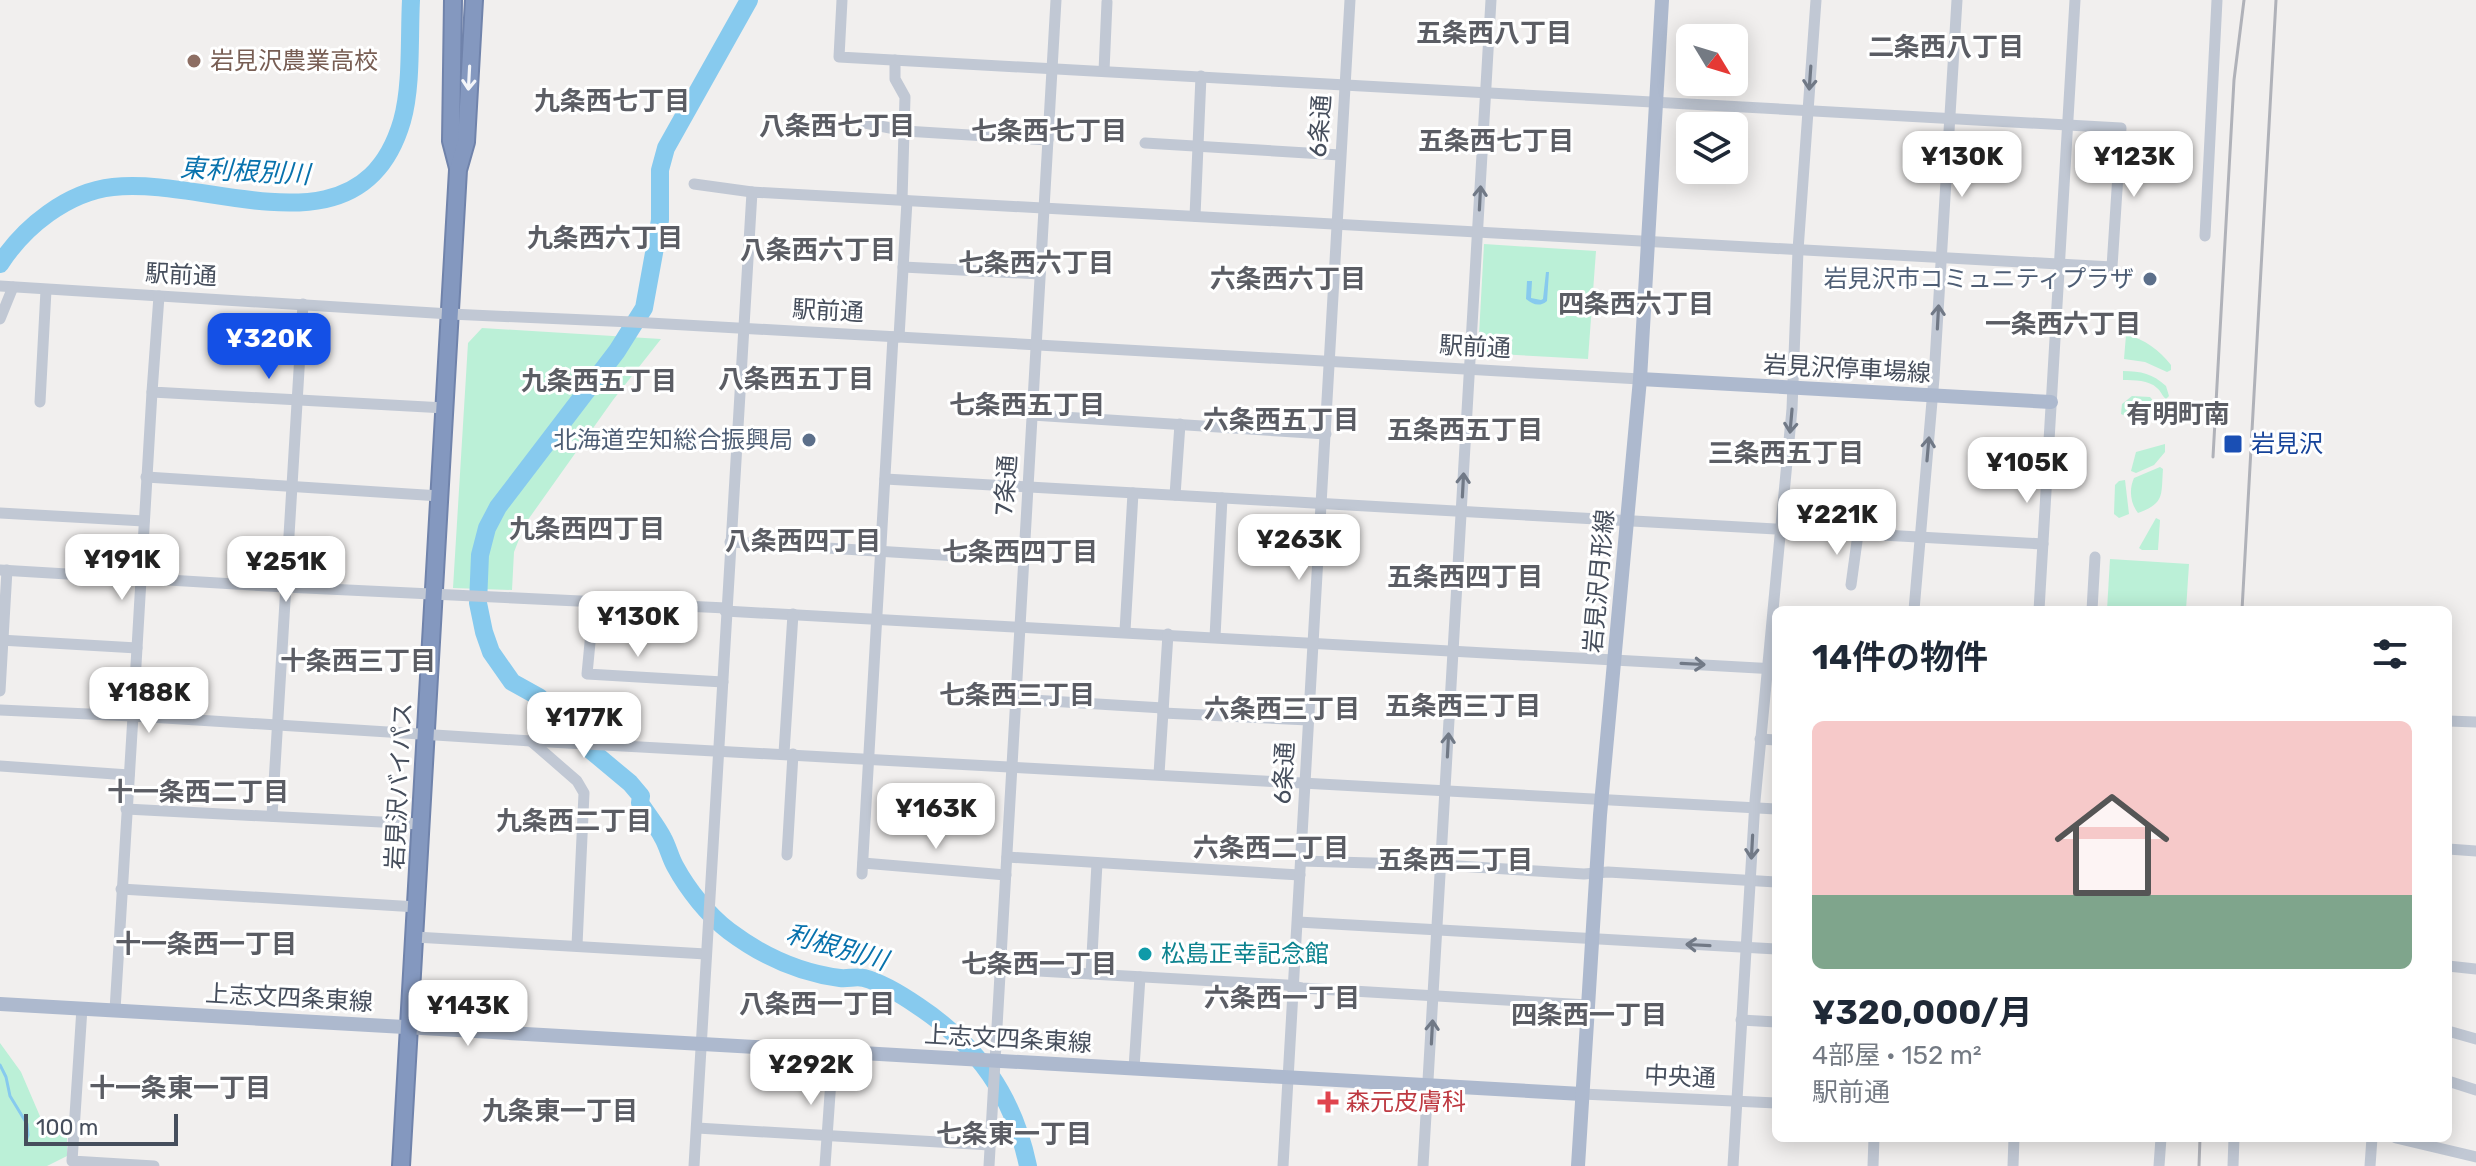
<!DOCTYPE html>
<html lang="ja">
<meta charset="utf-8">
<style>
:root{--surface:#fff;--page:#f2f2f3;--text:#1f2937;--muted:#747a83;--line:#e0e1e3;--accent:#1450e6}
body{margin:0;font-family:Rubik,"Noto Sans JP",sans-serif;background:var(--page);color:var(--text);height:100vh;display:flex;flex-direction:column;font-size:30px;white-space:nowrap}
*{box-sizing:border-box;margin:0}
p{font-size:26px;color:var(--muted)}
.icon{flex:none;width:44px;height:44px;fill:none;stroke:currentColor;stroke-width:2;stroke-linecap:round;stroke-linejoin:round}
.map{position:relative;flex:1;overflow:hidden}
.side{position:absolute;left:1772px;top:606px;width:680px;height:536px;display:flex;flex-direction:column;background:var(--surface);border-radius:12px;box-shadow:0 4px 20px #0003}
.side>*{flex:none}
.needle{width:52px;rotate:128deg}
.tools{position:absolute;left:1676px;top:24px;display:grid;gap:16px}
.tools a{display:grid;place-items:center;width:72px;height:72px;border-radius:12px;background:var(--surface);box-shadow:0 4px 20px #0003;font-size:40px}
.scale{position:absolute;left:24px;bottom:20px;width:154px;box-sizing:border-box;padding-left:8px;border:4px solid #464e5c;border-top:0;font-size:22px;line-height:28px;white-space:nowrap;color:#464e5c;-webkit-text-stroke:6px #fff;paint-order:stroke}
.price{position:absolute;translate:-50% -68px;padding:0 18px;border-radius:16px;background:#fff;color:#222;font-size:26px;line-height:52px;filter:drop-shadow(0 2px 4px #0008)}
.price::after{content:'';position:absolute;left:50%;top:48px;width:24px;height:18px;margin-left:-12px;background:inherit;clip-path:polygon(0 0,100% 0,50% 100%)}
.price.active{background:var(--accent);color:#fff}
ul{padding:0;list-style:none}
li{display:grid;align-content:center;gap:16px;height:424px;padding:0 40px}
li+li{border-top:2px solid var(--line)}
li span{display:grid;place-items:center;height:248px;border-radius:12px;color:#555}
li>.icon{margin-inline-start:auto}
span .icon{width:144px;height:144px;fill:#fffc;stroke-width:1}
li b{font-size:34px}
h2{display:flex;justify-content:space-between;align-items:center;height:96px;padding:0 40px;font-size:34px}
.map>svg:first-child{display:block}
.green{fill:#bbf0d7}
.water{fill:#87caee}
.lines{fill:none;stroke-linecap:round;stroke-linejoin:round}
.stream{stroke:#87caee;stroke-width:3}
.river{stroke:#87caee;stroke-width:18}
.highway-casing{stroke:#7083ab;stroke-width:20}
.minor{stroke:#c1c8d4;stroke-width:11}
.major{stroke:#adb9ce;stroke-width:14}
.highway{stroke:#8498bf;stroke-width:16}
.rail{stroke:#b0b2b9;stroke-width:3}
.oneway{stroke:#f3f5f9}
.oneway2{stroke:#717986}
.education-dot{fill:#8d6e63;stroke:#fff;stroke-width:3}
.service-dot{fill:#5c6f8a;stroke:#fff;stroke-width:3}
.transit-dot{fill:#1a4fb4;stroke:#fff;stroke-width:3}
.culture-dot{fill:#0f9aa8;stroke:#fff;stroke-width:3}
.health-dot{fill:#e0444e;stroke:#fff;stroke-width:3}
.labels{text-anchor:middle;stroke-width:6;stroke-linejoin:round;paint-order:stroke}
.education-label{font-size:24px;fill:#785e54;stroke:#fff;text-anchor:start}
.street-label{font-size:24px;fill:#464e5c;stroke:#fff}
.service-label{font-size:24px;fill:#4e5e75;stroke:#fff;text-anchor:end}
.transit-label{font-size:24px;fill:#164399;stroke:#fff;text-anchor:start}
.culture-label{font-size:24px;fill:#0d838f;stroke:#fff;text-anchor:start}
.health-label{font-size:24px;fill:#be3a42;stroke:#fff;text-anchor:start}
.neighbourhood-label{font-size:26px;font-weight:bold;fill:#5b5d64;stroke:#fff}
.water-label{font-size:26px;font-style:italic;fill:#0872ad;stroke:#fff}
</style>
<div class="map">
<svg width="2476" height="1166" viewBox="0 0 2476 1166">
<rect width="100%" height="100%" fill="#f1efee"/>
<!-- green -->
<g class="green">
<path d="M 1484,244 L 1596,251 L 1588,359 L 1478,353 Z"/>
<path d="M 482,328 L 661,339 L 613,400 L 525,524 L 514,552 L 512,590 L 453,588 L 468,343 Z"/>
<path d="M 2126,335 C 2145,339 2159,350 2171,365 L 2171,370 L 2167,372 L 2145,362 L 2124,359 Z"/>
<path d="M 2123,371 C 2141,371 2153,374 2166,386 L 2169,396 L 2166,399 C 2162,396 2161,391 2157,388 C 2149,380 2134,380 2123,380 Z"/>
<path d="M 2132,396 L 2150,397 L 2155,403 L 2154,412 L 2150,418 L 2130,418 L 2121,414 L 2122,404 Z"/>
<path d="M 2165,444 L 2165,452 L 2154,465 L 2136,473 L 2131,471 L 2136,452 Z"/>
<path d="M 2160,467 L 2163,469 C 2161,496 2165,503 2138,513 C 2130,503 2129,489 2134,478 Z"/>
<path d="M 2125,480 L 2129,514 L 2119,518 L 2114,514 L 2115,485 L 2119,481 Z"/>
<path d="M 2156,518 L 2160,520 L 2158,550 L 2142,550 L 2139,548 Z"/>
<path d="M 2110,559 L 2189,564 L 2186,610 L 2107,610 Z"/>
<path d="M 0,1043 L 21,1072 L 45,1128 L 67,1132 L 67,1156 L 47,1166 L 0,1166 Z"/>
</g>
<!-- water -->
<path class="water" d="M 1546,272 L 1549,272 L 1547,301 C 1540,307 1533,305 1526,299 L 1527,281 L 1532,281 L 1531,298 L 1541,300 L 1543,299 Z"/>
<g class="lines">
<!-- stream -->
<path class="stream" d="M 0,1065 L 6,1077 L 10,1096 L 27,1124 L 28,1135 L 26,1141"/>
<!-- river -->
<g class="river">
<path d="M 0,264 C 24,227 67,192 113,187 C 210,176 361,261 402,121 C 412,86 409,38 411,0"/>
<path d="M 574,733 L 539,697 L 512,682 L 491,652 L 484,632 L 478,603 L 480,555 L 487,528 L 498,507 L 617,351 L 644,308 L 660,220 L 660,170 L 666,148 L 749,0"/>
<path d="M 588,748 L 630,783 L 641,796 L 640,803 C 647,814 657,826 663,838 C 668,847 670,857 675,866 C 688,890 708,915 729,931 C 761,955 800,973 840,978 C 848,979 856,976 864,978 C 883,983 902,995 918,1006 C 978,1046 1013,1095 1028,1166"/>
</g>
<!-- highway casing -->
<g class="highway-casing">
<g id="highway">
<path d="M 453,0 L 451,141 L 458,168"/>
<path d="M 401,1166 L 458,170 L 466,142 L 474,0"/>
</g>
</g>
<!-- minor -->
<g class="minor">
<path d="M 895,60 L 895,79 L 905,97 L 902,200"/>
<path d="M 1104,71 L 1107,2"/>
<path d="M 865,123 L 905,131 L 1048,140"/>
<path d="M 1145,143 L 1340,155"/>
<path d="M 694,184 L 752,192"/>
<path d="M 1195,216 L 1201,76"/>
<path d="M 2205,236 L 2217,0"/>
<path d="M 903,267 L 1040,274"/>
<path d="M 0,286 L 450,314 L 632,322 L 1640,379"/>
<path d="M 159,296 L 152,392 L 445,408"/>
<path d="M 0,319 L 13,287"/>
<path d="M 899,337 L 907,201"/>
<path d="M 40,402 L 46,290"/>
<path d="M 1032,415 L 1326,434"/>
<path d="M 146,477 L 440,496"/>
<path d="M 885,479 L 2043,544"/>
<path d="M 1175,495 L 1180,424"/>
<path d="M 0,513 L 144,521"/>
<path d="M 730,542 L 1023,560"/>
<path d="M 0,570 L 285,587 L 726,608"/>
<path d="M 1851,585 L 1858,534"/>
<path d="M 594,601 L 587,674 L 723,682"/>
<path d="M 1914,610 L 1934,378 L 1957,0"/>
<path d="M 2039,610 L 2075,0"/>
<path d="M 2092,610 L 2095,557"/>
<path d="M 725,611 L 1776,669"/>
<path d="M 1125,631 L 1133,493"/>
<path d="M 1215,637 L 1222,498"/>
<path d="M 0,640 L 137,648"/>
<path d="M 0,691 L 7,570"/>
<path d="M 1016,699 L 1163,708"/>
<path d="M 0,710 L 133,716 L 152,392"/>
<path d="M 1163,713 L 1309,720"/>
<path d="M 2448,721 L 2476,722"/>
<path d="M 1760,739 L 1776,740"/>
<path d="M 531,741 L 577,781 L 584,793 L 577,945"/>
<path d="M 784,753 L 793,614"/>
<path d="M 0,766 L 129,775"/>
<path d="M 1159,774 L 1168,634"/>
<path d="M 126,809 L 420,824"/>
<path d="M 272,816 L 303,304"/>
<path d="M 2448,849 L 2476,851"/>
<path d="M 787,855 L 793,754"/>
<path d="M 1007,857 L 1300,875"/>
<path d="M 1301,861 L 1442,865 L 1584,874 L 1608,872 L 1776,882"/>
<path d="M 863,863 L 1006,875"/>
<path d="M 862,874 L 893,337"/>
<path d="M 121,889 L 417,907"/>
<path d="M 1298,922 L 1776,949"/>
<path d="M 415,937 L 706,954"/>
<path d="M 2448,966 L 2476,969"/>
<path d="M 1001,969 L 1286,985 L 1302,988 L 1588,1005"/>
<path d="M 1091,974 L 1097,863"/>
<path d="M 82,1008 L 72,1161 L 154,1166"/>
<path d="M 115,1010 L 133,716 L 531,741 L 1776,809"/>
<path d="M 1741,1020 L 1776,1022"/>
<path d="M 2448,1031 L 2476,1039"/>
<path d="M 1134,1068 L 1140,977"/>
<path d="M 2448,1081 L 2476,1090"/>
<path d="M 1582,1094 L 1776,1103"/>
<path d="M 697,1128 L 990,1145"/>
<path d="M 2396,1138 L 2476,1157"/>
<path d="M 694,1166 L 752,192 L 2112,267 L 2121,128 L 839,57 L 842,0"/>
<path d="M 825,1166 L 833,1051"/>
<path d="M 989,1166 L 1056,0"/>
<path d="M 1283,1166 L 1350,0"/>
<path d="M 1423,1166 L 1491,0"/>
<path d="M 1733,1166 L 1755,801 L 1792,409 L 1798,250 L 1816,0"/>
<path d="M 1873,1166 L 1874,1138"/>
<path d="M 2013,1166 L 2014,1138"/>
<path d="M 2159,1166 L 2161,1138"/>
<path d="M 2233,1166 L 2234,1138"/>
<path d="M 2370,1166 L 2372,1138"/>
</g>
<!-- major -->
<g class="major">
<path d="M 1640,379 L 2051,402"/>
<path d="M 0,1004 L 1582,1094"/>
<path d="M 1578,1166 L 1600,815 L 1640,379 L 1662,0"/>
</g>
<!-- highway -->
<use href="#highway" class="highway"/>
<!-- rail -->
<g class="rail">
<path d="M 2213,457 L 2234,80 L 2244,0"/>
<path d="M 2242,610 L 2276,0"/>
<path d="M 2199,1166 L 2200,1138"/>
</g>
</g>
<!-- one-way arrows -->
<defs><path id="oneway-shaft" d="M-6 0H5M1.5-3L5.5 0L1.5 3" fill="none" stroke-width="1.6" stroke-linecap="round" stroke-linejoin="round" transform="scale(2)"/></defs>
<use class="oneway" href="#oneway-shaft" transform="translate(469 78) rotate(93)"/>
<g class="oneway2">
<use href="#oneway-shaft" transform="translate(1810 78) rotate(94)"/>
<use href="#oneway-shaft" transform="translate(1480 198) rotate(-87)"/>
<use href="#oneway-shaft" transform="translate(1938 317) rotate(-87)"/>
<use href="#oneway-shaft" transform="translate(1791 421) rotate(95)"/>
<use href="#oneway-shaft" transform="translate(1928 449) rotate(-85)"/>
<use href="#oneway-shaft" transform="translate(1463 485) rotate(-87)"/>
<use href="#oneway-shaft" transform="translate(1693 664) rotate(3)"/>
<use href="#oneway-shaft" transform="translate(1448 745) rotate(-87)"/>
<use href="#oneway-shaft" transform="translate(1752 847) rotate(93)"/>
<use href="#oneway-shaft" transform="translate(1698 945) rotate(-177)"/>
<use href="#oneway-shaft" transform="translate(1432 1032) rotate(-87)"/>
</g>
<!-- markers -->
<circle class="education-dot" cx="194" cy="61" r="8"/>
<g class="service-dot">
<circle cx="2150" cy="279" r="8"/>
<circle cx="809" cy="440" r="8"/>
</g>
<rect class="transit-dot" x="2223" y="434" width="20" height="20" rx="4"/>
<circle class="culture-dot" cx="1145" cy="954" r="8"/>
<path class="health-dot" d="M1324 1090h8v8h8v8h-8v8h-8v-8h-8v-8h8z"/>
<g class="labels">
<!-- education labels -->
<g class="education-label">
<text x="210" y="69">岩見沢農業高校</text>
</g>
<!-- street labels -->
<g class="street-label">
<text transform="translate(1320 126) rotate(-86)" y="8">6条通</text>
<text transform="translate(181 275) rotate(3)" y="8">駅前通</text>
<text transform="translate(828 311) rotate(3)" y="8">駅前通</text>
<text transform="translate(1475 347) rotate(3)" y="8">駅前通</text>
<text transform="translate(1847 369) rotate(3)" y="8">岩見沢停車場線</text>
<text transform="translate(1006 485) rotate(-86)" y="8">7条通</text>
<text transform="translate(1599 581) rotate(-85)" y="8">岩見沢月形線</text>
<text transform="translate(1284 773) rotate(-87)" y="8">6条通</text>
<text transform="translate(399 786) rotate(-87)" y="8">岩見沢バイパス</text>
<text transform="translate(289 998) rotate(3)" y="8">上志文四条東線</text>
<text transform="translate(1008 1039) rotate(3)" y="8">上志文四条東線</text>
<text transform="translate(1680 1077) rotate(3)" y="8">中央通</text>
</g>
<!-- service labels -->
<g class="service-label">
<text x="2134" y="287">岩見沢市コミュニティプラザ</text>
<text x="793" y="448">北海道空知総合振興局</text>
</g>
<!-- transit labels -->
<g class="transit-label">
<text x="2251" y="452">岩見沢</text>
</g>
<!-- culture labels -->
<g class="culture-label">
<text x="1161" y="962">松島正幸記念館</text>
</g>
<!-- health labels -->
<g class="health-label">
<text x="1346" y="1110">森元皮膚科</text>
</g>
<!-- neighbourhood labels -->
<g class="neighbourhood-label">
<text x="1494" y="42">五条西八丁目</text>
<text x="1946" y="56">二条西八丁目</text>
<text x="612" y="110">九条西七丁目</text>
<text x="837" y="135">八条西七丁目</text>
<text x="1049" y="140">七条西七丁目</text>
<text x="1496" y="150">五条西七丁目</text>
<text x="605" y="247">九条西六丁目</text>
<text x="818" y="259">八条西六丁目</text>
<text x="1036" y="272">七条西六丁目</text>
<text x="1288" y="288">六条西六丁目</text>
<text x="1636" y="313">四条西六丁目</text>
<text x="2063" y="333">一条西六丁目</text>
<text x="796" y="388">八条西五丁目</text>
<text x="599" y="390">九条西五丁目</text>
<text x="1027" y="414">七条西五丁目</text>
<text x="2178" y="423">有明町南</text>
<text x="1281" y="429">六条西五丁目</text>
<text x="1465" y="439">五条西五丁目</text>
<text x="1786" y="462">三条西五丁目</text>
<text x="587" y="538">九条西四丁目</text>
<text x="803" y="550">八条西四丁目</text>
<text x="1020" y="561">七条西四丁目</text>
<text x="1465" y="586">五条西四丁目</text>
<text x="358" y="670">十条西三丁目</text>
<text x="1017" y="704">七条西三丁目</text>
<text x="1463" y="715">五条西三丁目</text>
<text x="1282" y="718">六条西三丁目</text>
<text x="198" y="801">十一条西二丁目</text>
<text x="574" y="830">九条西二丁目</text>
<text x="1271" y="857">六条西二丁目</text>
<text x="1455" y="869">五条西二丁目</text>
<text x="206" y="953">十一条西一丁目</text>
<text x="1039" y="973">七条西一丁目</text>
<text x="1282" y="1007">六条西一丁目</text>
<text x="817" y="1013">八条西一丁目</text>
<text x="1589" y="1024">四条西一丁目</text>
<text x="180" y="1097">十一条東一丁目</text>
<text x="560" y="1120">九条東一丁目</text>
<text x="1014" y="1143">七条東一丁目</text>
</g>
<!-- water labels -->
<g class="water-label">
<text transform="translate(245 171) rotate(3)" y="9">東利根別川</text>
<text transform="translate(837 947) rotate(16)" y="9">利根別川</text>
</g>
</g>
</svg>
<div class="tools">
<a><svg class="needle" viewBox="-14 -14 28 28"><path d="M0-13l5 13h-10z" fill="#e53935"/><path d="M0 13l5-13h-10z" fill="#747a83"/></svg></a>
<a><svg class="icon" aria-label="layers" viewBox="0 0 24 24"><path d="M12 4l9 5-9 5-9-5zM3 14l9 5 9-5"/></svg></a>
</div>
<div class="scale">100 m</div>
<b class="price" style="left:1962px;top:199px">¥130K</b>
<b class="price" style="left:2134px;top:199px">¥123K</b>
<b class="price active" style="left:269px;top:381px">¥320K</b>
<b class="price" style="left:2027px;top:505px">¥105K</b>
<b class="price" style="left:1837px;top:557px">¥221K</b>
<b class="price" style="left:1299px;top:582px">¥263K</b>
<b class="price" style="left:122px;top:602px">¥191K</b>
<b class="price" style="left:286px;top:604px">¥251K</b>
<b class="price" style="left:638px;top:659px">¥130K</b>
<b class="price" style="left:149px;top:735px">¥188K</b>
<b class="price" style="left:584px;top:760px">¥177K</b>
<b class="price" style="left:936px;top:851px">¥163K</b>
<b class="price" style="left:468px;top:1048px">¥143K</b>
<b class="price" style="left:811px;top:1107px">¥292K</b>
<section class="side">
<h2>14件の物件<svg class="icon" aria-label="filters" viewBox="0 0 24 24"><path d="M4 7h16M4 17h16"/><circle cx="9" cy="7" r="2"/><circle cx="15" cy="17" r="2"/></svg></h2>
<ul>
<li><span style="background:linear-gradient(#f6c9c9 70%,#7fa58c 0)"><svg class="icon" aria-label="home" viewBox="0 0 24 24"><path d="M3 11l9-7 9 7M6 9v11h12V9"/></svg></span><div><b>¥320,000/月</b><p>4部屋 · 152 m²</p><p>駅前通</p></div></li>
</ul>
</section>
</div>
